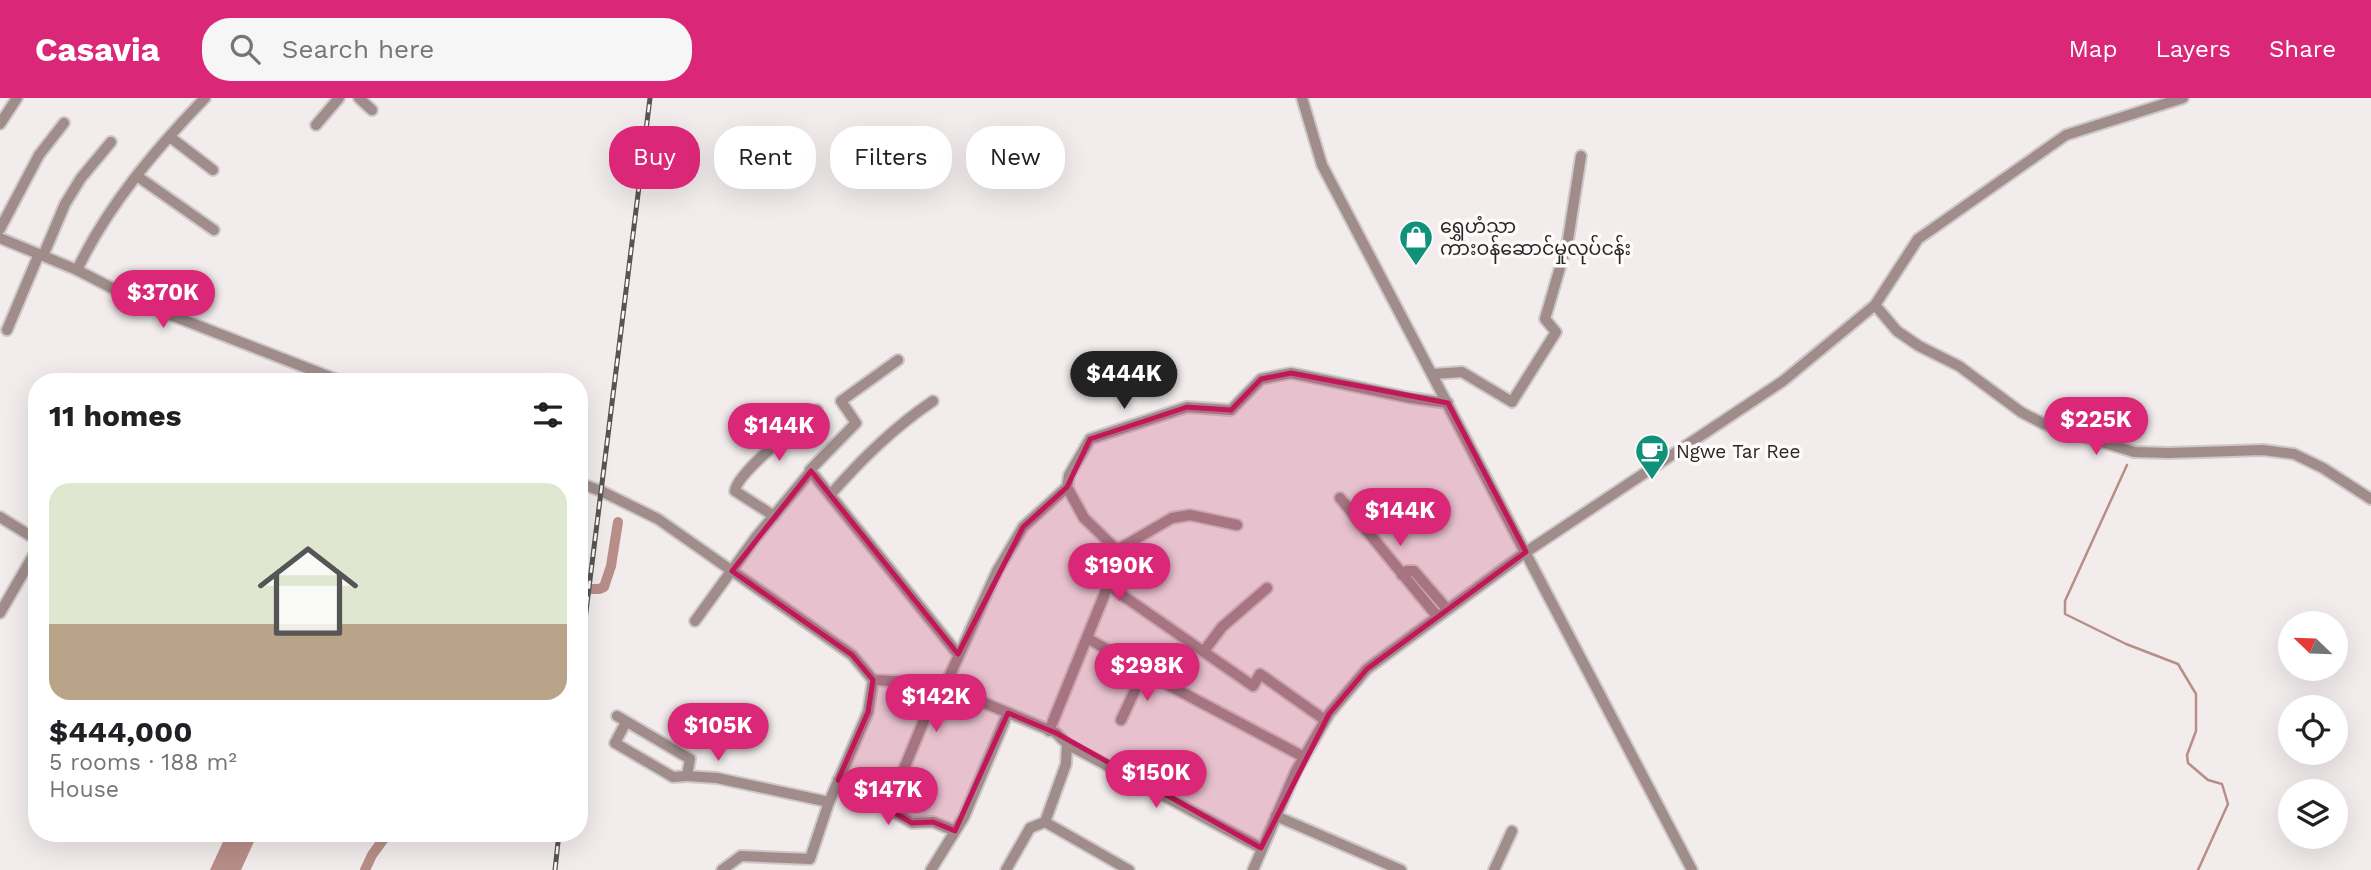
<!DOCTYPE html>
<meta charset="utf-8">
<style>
:root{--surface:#fff;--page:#f6f6f6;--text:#202124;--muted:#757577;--accent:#db2777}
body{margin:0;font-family:"Work Sans","Noto Sans Myanmar",sans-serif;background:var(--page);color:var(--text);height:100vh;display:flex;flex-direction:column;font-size:26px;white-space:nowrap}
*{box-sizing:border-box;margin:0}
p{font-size:23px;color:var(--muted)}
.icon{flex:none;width:38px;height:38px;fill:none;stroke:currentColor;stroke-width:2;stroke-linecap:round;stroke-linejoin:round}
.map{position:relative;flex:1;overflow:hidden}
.details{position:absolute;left:28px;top:275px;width:560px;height:469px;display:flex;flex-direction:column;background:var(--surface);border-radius:28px;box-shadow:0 7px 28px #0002}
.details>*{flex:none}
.guide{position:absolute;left:609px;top:28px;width:665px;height:63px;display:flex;gap:14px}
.needle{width:46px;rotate:293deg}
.buttons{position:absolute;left:2278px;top:513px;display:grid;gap:14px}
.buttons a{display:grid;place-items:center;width:70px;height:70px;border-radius:50%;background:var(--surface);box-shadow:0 7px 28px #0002;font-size:35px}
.price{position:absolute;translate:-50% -60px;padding:0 16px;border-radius:24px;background:var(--accent);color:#fff;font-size:23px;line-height:46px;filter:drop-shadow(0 2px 4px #0008)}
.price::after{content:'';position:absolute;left:50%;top:42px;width:21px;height:16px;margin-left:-10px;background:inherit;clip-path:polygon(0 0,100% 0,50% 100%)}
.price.on{background:#222;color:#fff}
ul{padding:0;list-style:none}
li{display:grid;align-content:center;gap:14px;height:371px;padding:0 21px}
li span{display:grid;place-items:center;height:217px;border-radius:21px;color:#555}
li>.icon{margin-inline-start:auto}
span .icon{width:126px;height:126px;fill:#fffc;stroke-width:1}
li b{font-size:30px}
h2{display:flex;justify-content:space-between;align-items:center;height:84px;padding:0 21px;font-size:30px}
.chip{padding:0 24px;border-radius:28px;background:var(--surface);box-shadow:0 7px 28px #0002;font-size:24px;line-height:63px}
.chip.on{background:var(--accent);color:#fff}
header{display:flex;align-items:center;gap:42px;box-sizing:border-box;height:98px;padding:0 35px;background:var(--accent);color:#fff}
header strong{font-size:33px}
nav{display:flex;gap:38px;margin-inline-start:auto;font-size:24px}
.search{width:490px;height:63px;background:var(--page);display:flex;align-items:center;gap:18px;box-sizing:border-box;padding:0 24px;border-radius:28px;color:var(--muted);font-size:26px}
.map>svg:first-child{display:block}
.water{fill:#b88e89}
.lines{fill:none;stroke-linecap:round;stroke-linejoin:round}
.stream{stroke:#b88e89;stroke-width:2.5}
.canal{stroke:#b88e89;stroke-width:10}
.minor-casing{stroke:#cec8c8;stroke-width:14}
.minor{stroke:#a08d8b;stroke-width:10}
.rail-casing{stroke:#575454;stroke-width:5}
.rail{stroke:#fefaf9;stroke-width:2.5;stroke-dasharray:8;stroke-linecap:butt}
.marked{fill:#c2185b;fill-opacity:0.2;stroke:#c2185b;stroke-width:5;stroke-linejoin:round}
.labels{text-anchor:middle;stroke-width:7;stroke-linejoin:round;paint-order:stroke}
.poi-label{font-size:19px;fill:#282626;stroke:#fefaf9;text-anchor:start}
</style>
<header>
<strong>Casavia</strong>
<div class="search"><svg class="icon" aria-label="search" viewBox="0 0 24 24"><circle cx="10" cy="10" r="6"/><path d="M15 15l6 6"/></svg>Search here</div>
<nav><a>Map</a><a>Layers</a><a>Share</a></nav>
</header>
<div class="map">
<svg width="2371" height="772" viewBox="0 0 2371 772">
<rect width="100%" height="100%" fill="#f2ecec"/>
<!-- water -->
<path class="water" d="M 227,735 L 258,735 L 241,772 L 210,772 Z"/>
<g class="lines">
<!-- stream -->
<path class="stream" d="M 2127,367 L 2065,503 L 2065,516 L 2126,546 L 2178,566 L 2196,596 L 2196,633 L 2187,657 L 2188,665 L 2208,682 L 2222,686 L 2228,706 L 2198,772"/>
<!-- canal -->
<g class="canal">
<path d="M 579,491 L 599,491 L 604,489 L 611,468 L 618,424"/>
<path d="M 365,772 L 372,757 L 388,735"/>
</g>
<!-- minor casing -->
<g class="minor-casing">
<g id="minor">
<path d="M 359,0 L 372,12"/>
<path d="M 1302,0 L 1322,67 L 1692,772"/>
<path d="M 0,26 L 17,0"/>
<path d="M 316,27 L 339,0"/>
<path d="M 170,39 L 213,72"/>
<path d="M 137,78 L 214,132"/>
<path d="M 0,131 L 39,57 L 64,25"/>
<path d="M 0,140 L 77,172 L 145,207 L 343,284"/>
<path d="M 43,158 L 65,106 L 81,80 L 111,44"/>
<path d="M 77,172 C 108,107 155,52 205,0"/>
<path d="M 1875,207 L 1897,233 L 1919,248 L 1959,268 L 2021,314 L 2044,326 L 2134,354 L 2169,355 L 2263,352 L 2294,356 L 2323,370 L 2371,401"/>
<path d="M 7,232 L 39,156"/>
<path d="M 898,262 L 841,303 L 856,325 L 810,372 L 958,556"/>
<path d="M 1433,276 L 1462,274 L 1512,304 L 1556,234 L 1545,221 L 1568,142 L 1581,58"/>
<path d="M 579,385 L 601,393 L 658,421 L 852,557 L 873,582 L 937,585 L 1056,635 L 1067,646 L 1066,666 L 1045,724 L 1129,772"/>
<path d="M 830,397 C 862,361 893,330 933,303"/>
<path d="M 1340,400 L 1437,518"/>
<path d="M 774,418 L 735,393 C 737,374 800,326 817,312"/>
<path d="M 0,419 L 37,442"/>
<path d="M 1117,452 L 1172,420 L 1190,417 L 1237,427"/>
<path d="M 1402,477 L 1407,473 L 1414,473 L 1447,511"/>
<path d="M 1109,488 L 1253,588 L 1260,576 L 1325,622"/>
<path d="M 0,515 L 37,451"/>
<path d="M 695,523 L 756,439 L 811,373"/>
<path d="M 1087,540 L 1170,588 L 1304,659"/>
<path d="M 1204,553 L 1222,529 L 1267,490"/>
<path d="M 945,588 L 997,473 L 1023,429 L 1067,389 L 1069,377 L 1090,341 L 1187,309 L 1231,312 L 1261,281 L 1291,275 L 1411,300 L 1448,305"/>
<path d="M 617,618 L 690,661 L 687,678 L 717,680 L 829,704"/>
<path d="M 1121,622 L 1144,573"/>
<path d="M 626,624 L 615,645 L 673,679 L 687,678"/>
<path d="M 1049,633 L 1116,468 L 1117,452 L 1084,420 L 1067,389"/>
<path d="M 1067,646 L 1261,750"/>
<path d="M 903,673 L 939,586"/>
<path d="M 838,682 L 912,725 L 933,724 L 955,733"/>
<path d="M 1276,718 L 1401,772"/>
<path d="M 722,772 L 741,758 L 810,761 L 829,704 L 868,614 L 873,582"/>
<path d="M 931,772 L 964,719 L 1008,615"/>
<path d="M 1006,772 L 1030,730 L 1045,724"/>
<path d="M 1253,772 L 1296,673 L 1329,616 L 1367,571 L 1526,454 L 1783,283 L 1875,207 L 1918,141 L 2066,37 L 2183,0"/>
<path d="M 1494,772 L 1512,733"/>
</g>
</g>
<!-- minor -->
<use href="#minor" class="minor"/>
<!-- rail casing -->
<g class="rail-casing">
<g id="rail">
<path d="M 579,570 L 650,0"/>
<path d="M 555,772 L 559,735"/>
</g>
</g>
<!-- rail -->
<use href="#rail" class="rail"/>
</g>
<!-- marked area -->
<path class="marked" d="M 1291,275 L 1448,305 L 1526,454 L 1367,571 L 1329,616 L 1261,750 L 1056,635 L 1008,615 L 955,733 L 933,724 L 912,725 L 838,682 L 868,614 L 873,582 L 852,557 L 732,473 L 811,373 L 958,556 L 1023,429 L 1067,389 L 1090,341 L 1187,309 L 1231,312 L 1261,281 Z"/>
<!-- icons -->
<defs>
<g id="shop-pin" transform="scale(1.75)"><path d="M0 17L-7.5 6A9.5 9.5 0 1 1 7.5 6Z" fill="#109179" stroke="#fefaf9"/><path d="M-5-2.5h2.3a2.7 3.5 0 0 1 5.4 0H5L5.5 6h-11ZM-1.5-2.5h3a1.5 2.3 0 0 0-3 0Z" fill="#fff"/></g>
<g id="cafe-pin" transform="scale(1.75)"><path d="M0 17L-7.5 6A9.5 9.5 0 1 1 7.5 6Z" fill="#109179" stroke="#fefaf9"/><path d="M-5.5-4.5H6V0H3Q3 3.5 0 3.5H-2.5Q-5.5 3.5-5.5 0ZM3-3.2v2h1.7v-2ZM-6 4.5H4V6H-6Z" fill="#fff"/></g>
</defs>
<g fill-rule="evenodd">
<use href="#shop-pin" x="1416" y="139"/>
<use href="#cafe-pin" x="1652" y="353"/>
</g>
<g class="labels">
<!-- poi labels -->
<g class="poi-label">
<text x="1440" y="135">ရွှေဟံသာ<tspan x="1440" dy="22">ကားဝန်ဆောင်မှုလုပ်ငန်း</tspan></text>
<text x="1676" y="360">Ngwe Tar Ree</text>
</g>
</g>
</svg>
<div class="buttons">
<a><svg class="needle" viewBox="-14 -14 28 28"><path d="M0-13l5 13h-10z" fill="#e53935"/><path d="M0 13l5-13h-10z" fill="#757577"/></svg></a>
<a><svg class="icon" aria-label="locate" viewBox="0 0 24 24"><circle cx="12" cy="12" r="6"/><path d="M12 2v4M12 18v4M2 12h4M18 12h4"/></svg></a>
<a><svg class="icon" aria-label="layers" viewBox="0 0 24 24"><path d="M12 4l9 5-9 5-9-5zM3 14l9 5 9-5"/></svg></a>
</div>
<b class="price" style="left:163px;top:232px">$370K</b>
<b class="price on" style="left:1124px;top:313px">$444K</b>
<b class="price" style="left:2096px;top:359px">$225K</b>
<b class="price" style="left:779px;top:365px">$144K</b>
<b class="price" style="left:1400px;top:450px">$144K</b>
<b class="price" style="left:1119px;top:505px">$190K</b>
<b class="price" style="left:1147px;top:605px">$298K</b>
<b class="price" style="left:936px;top:636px">$142K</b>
<b class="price" style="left:718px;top:665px">$105K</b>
<b class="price" style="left:1156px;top:712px">$150K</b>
<b class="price" style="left:888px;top:729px">$147K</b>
<div class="guide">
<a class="chip on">Buy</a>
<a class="chip">Rent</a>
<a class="chip">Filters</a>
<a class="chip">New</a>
</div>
<section class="details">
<h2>11 homes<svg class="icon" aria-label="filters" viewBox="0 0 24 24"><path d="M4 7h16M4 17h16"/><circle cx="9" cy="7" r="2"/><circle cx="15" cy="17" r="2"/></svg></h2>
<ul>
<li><span style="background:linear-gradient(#dfe7d0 65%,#b9a48a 0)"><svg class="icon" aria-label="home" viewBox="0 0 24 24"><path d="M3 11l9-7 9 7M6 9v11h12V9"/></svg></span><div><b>$444,000</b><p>5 rooms · 188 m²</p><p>House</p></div></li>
</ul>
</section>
</div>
